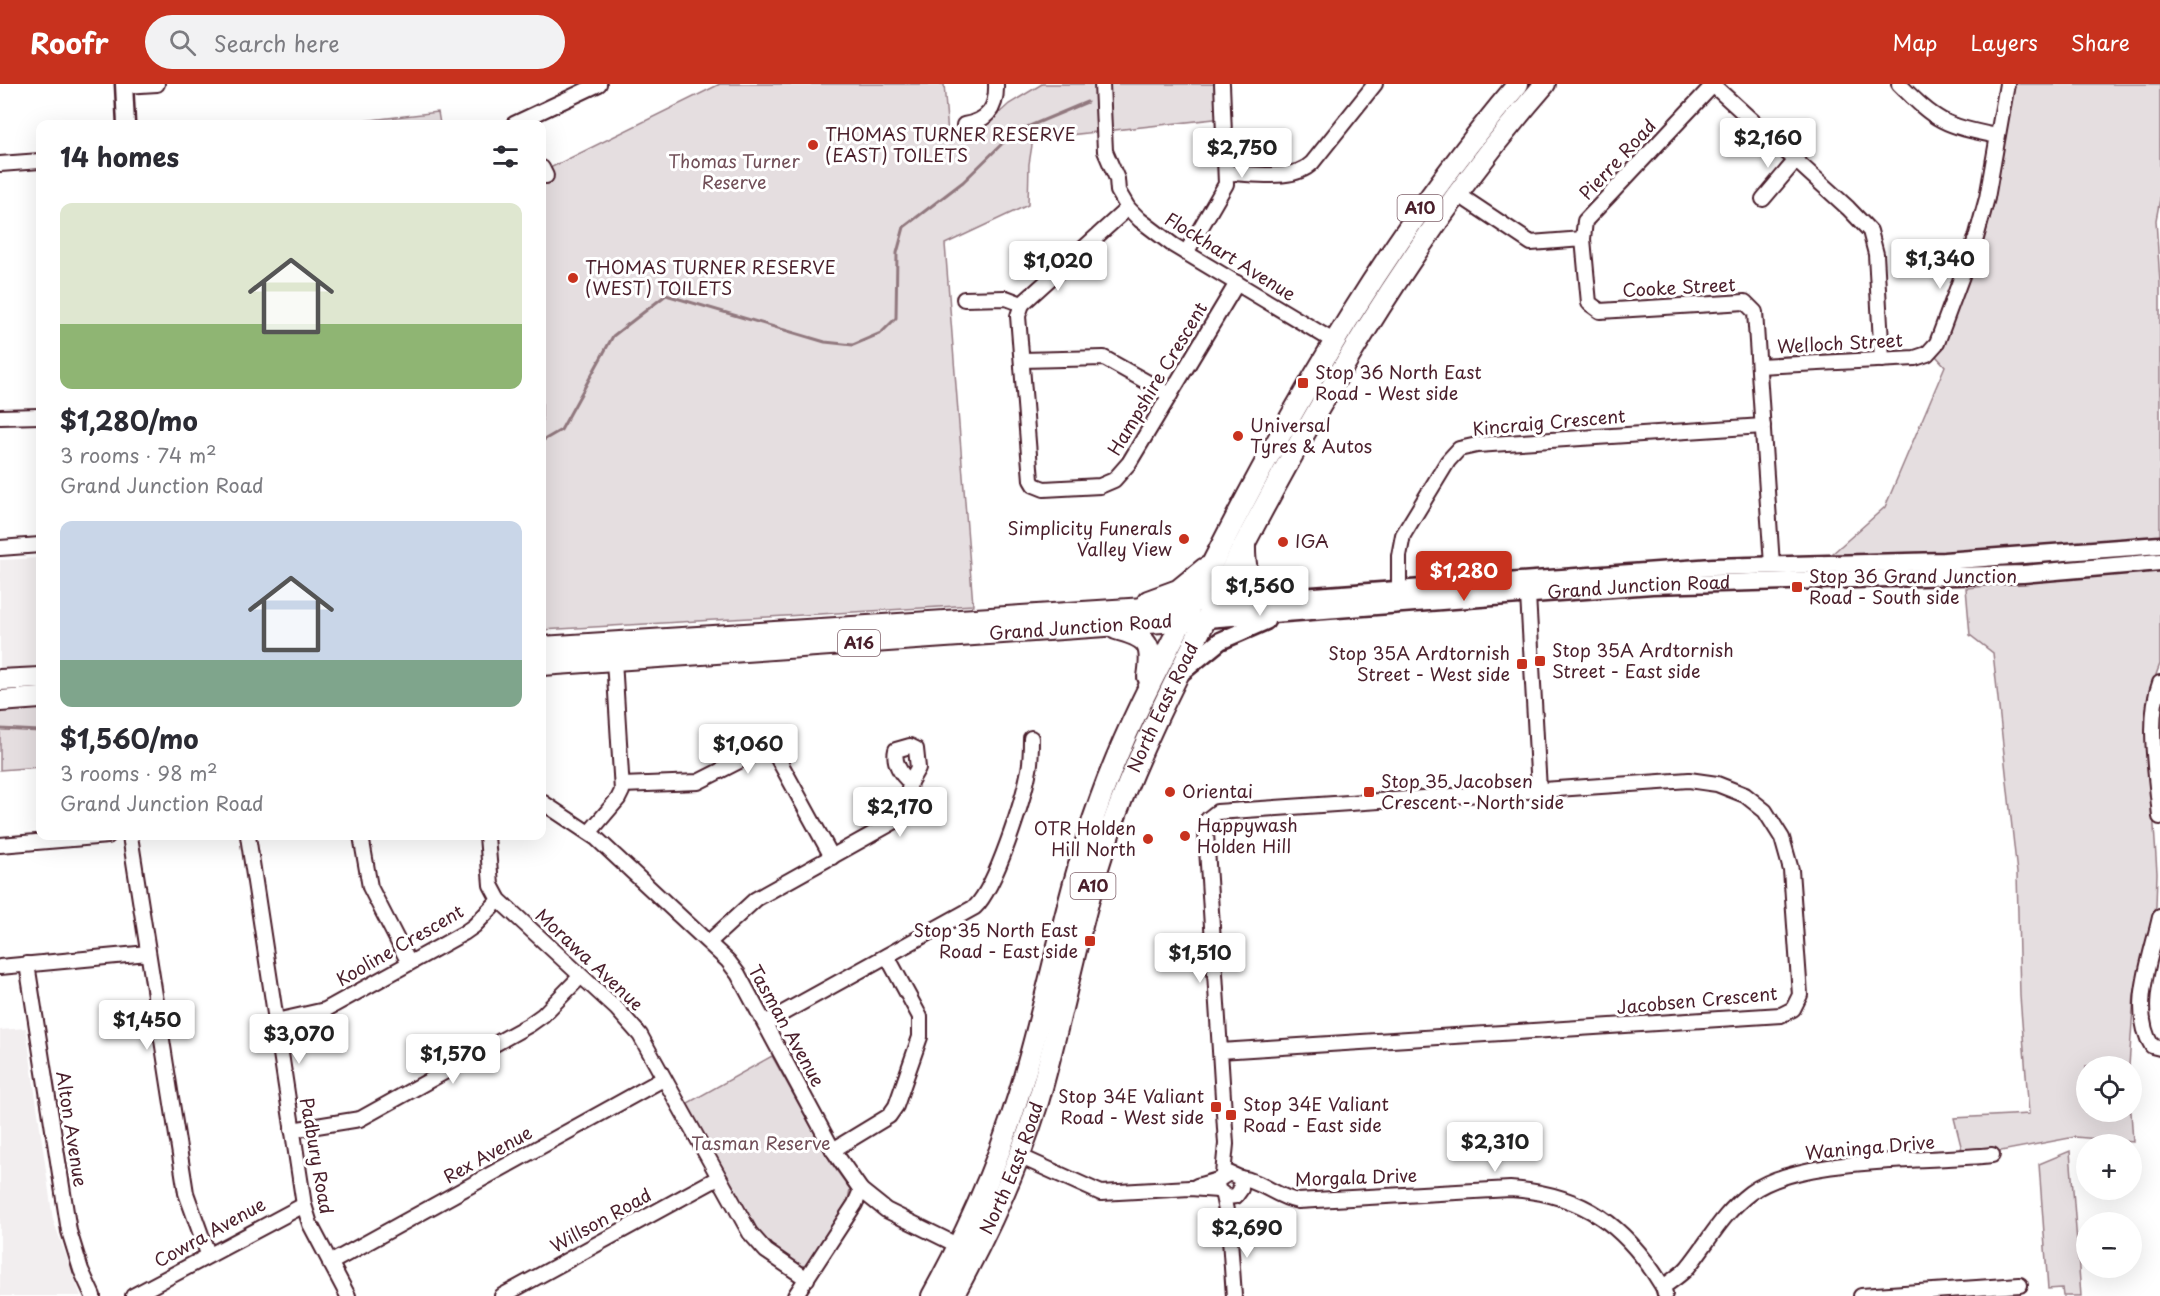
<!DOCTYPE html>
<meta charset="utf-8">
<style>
:root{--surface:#fff;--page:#f2f2f3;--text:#2b2b33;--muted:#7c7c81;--accent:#c8321e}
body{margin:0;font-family:"Playpen Sans",sans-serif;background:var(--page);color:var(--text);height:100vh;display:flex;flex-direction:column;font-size:22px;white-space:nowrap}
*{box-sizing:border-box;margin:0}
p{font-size:20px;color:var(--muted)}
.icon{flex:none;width:33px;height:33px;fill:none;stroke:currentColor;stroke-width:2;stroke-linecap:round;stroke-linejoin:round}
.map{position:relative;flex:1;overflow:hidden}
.panel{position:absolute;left:36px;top:36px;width:510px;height:720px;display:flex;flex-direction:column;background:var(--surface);border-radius:12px;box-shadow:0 6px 24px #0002}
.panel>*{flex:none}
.controls{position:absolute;left:2076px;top:972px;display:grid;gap:12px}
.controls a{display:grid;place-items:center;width:66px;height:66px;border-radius:50%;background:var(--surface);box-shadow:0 6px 24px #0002;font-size:30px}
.price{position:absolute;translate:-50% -51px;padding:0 14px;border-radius:6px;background:#fff;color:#222;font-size:20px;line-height:39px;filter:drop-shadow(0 2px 3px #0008)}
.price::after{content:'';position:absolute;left:50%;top:36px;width:18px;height:14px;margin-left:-9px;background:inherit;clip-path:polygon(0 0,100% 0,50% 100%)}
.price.on{background:var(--accent);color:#fff}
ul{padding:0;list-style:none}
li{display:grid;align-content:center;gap:12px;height:318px;padding:0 24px}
li span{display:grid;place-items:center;height:186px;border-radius:12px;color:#555}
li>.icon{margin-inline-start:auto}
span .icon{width:108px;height:108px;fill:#fffc;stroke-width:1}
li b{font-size:26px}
h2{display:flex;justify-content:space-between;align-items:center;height:72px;padding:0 24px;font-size:26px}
header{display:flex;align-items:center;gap:36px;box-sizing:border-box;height:84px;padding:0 30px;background:var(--accent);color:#fff}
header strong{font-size:28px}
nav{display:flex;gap:33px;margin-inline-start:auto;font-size:21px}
.search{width:420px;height:54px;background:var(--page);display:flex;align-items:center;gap:15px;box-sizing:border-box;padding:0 21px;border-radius:33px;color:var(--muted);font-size:22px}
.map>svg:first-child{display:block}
.built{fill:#f2eeef}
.green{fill:#e5dee0;stroke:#987e86;stroke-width:1.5}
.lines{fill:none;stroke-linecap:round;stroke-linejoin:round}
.stream{stroke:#91787e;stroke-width:3}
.minor-casing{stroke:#4a1f2b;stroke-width:18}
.major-casing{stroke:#4a1f2b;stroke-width:21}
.highway-casing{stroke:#4a1f2b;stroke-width:24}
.minor{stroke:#fff;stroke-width:14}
.major{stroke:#fff;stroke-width:16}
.highway{stroke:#fff;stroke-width:20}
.poi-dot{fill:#c8321e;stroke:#fff;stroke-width:2}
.labels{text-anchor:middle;stroke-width:6;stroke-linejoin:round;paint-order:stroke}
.shield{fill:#fff;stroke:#80626b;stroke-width:1.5}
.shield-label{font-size:16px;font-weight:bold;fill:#4a1f2b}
.poi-label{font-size:18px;fill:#4a1f2b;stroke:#fff;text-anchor:start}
.street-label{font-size:18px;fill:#4a1f2b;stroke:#fff}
.park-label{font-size:18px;fill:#714f58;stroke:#fff}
</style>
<header>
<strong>Roofr</strong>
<div class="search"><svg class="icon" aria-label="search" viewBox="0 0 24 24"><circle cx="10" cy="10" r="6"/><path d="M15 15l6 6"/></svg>Search here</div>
<nav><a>Map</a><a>Layers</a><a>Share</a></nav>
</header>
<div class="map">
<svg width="2160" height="1212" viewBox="0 0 2160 1212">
<rect width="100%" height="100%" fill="#fff"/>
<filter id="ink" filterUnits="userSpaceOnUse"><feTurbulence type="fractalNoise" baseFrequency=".0167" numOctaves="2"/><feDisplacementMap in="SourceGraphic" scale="12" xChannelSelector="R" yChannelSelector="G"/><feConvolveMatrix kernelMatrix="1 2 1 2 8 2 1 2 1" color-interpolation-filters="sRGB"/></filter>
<g filter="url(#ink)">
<!-- built -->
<g class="built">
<path d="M 40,474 L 40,587 L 0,590 L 0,476 Z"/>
<path d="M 26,944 L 53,1136 L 81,1212 L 0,1212 L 0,946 Z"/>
</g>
<!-- green -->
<g class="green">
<path d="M 720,0 L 944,0 L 948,50 L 972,54 L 1009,20 L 1042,0 L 1222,0 L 1223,34 L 1033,55 L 1029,80 L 1028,121 L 945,160 L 973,521 L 542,546 L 542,84 L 548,85 Z"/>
<path d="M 2013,0 L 2160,0 L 2160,115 L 2156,136 L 2160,198 L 2160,456 L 1824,477 L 1885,423 L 1945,282 L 1936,272 L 1943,261 Z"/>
<path d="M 438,28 L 440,40 L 337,40 Z"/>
<path d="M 2160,486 L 2160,580 L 2148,612 L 2147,633 L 2157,789 L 2156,822 L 2134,910 L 2129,982 L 2086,982 L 2086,1028 L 2131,1028 L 2133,1058 L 2075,1053 L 1964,1074 L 1954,1034 L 2029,1030 L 2020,912 L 2017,789 L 1993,569 L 1970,551 L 1966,504 Z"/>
<path d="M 40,623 L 40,683 L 0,686 L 0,625 Z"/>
<path d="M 772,972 L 832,1080 L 850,1105 L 848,1116 L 806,1183 L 794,1179 L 750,1149 L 679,1024 Z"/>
<path d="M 2070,1067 L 2080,1198 L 2081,1212 L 2063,1212 L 2062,1204 L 2048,1205 L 2039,1080 Z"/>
</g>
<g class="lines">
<!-- stream -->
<g class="stream">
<path d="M 542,357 L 561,346 L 613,252 L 666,211 L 825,258 L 853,261 L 881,249 L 896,234 L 897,169 L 904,143 L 963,98 L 1013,49 L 1087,18"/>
<path d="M 0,645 L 40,647"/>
</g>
<!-- minor casing -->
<g class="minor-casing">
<g id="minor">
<path d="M 1102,0 L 1105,67 L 1117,95 L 1118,107 L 1128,124 L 1140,136 L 1173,161 L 1335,258"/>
<path d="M 1899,0 C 1937,38 1943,41 1997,52"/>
<path d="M 1713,1 L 1848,124 L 1870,147 L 1876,170 L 1882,276"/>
<path d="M 124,2 L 157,0"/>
<path d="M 514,40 L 599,0"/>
<path d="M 964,41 C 988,37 997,24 996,0"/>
<path d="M 0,80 L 40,77"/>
<path d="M 542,84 L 546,92"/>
<path d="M 1227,89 C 1252,89 1293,98 1312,79 L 1375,0"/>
<path d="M 1459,111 L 1531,159 L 1583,155 L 1589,219 L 1600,227 L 1745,218 L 1755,228 L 1772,481"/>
<path d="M 1763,115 L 1796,76"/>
<path d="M 1583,155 L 1585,137 L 1714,0"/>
<path d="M 1186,169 L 1226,100 L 1222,0"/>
<path d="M 964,215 L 1006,214 L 1022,220 L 1128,124"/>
<path d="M 1022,220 L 1018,232 L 1031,396 L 1034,401 L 1044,405 L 1100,402 L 1114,396 L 1129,379 L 1237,199"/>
<path d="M 1022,276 L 1104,274 L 1170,311"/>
<path d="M 1759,282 L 1915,274 L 1927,270 L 1937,259 L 1976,154 L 1987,114 L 2007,0"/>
<path d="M 0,333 L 40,332"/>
<path d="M 0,464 L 40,461"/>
<path d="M 1399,506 L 1399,472 L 1403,451 L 1448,377 L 1459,365 L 1477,361 L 1763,342"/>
<path d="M 1528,511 L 1539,706"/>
<path d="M 2160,599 C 2146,636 2157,693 2160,733"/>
<path d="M 622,701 L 698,698 L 755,669 L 767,666 L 777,673 L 832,773"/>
<path d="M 542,718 L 596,754 L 728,877 L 738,890 L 833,1066 L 861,1106 L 886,1126 L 959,1162"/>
<path d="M 589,749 L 618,715 L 622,707 L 614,576"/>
<path d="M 130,752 L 186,1109 L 208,1170"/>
<path d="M 248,752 L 304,1121 L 310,1140 L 348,1212"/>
<path d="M 361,752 L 370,803 L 409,879"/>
<path d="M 487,752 L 491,801 L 499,816 L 617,925 L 640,951 L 750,1149 L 766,1167 L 807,1195"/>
<path d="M 0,761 L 108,752"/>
<path d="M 2160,833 C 2152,871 2129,926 2152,962 L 2160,964"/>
<path d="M 709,858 L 756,815 L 901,734 L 906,727 L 910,698 L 918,684 L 916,665 L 910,662 L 896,666 C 893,678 901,691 910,698"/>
<path d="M 27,880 L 69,1147 L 81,1186 L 93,1212"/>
<path d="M 0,883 L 148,869"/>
<path d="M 276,937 L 325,926 L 464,849 L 474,842 L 499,816"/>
<path d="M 765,939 L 975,823 C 996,803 1023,717 1029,686 C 1031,676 1031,664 1031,654"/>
<path d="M 1220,967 L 1781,931 L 1793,925 L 1800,911 L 1791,786 L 1782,754 L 1765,727 L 1745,711 L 1717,700 L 1689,696 L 1217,728 L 1208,735 L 1206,749 L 1226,1060 L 1223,1090"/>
<path d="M 292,1046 L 360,1035 L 529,941 L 543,931 L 580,893"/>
<path d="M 833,1066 L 889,1032 L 896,1022 L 920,953 L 920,933 L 887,872"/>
<path d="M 1019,1072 L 1101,1109 L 1190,1104 L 1218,1106"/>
<path d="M 1240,1094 C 1262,1097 1276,1113 1298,1117 L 1510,1105 C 1584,1110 1626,1142 1663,1203"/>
<path d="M 1197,1102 L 1218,1096 L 1229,1089 L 1240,1094 L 1241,1105 L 1236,1112 L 1227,1113 L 1218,1106 L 1217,1098"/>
<path d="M 1223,1112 L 1229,1141 L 1234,1212"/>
<path d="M 330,1179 L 663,995"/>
<path d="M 1665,1210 L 1663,1203 C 1671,1197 1681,1191 1688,1183 C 1710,1156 1721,1131 1750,1109 C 1799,1072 1928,1078 1992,1071"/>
<path d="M 133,1212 L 304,1121"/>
<path d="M 502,1212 L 718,1094"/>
<path d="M 795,1212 L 855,1120 L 861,1106"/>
<path d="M 1861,1212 L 2020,1201"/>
</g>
</g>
<!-- major casing -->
<g class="major-casing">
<g id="major">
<path d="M 124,0 L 126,40"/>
<path d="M 1203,520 L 1713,483 L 1944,477 L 2160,461"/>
<path id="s1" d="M 1206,535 L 1652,501 L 2023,490 L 2160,478"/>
<path d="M 1182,588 L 1220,557 L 1266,537"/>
</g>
</g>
<!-- highway casing -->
<g class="highway-casing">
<g id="highway">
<path d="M 1245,460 C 1244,510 1261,504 1303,513"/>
<path d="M 1148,517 L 1178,506 L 1205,484"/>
<path d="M 1116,545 C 1149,554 1153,560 1148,593"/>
<path d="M 542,563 L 1191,521"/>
<path id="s2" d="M 542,581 L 1191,536"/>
<path d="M 0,596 L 40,594"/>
<path d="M 0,617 L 40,614"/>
<path d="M 932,1212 C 972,1140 1004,1065 1026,986 C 1052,896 1068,803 1100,716 C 1130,632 1174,555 1214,476 C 1300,307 1395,145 1518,0"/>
<path id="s3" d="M 953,1212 C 987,1150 1017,1086 1038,1018 C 1064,928 1079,835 1110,747 C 1139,665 1179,589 1218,511 C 1310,331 1412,153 1545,0"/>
</g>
</g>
<!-- minor -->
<use href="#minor" class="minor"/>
<!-- major -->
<use href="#major" class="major"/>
<!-- highway -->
<use href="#highway" class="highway"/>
</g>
</g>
<!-- markers -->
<g class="poi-dot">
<circle cx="813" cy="61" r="6"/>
<circle cx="573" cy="194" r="6"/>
<rect x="1297" y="293" width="12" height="12" rx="3"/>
<circle cx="1238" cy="352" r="6"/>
<circle cx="1184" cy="455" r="6"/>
<circle cx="1283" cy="458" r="6"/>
<rect x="1791" y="497" width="12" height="12" rx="3"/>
<rect x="1534" y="571" width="12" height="12" rx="3"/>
<rect x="1516" y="574" width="12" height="12" rx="3"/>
<circle cx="1170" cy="708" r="6"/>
<rect x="1363" y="702" width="12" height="12" rx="3"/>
<circle cx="1185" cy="752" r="6"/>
<circle cx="1148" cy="755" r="6"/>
<rect x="1084" y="851" width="12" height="12" rx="3"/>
<rect x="1210" y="1017" width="12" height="12" rx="3"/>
<rect x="1225" y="1025" width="12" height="12" rx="3"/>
</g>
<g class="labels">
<!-- shield labels -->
<g class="shield">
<rect x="1397.5" y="111" width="45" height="26" rx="4.5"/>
<rect x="838" y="546" width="42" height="26" rx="4.5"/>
<rect x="1070.5" y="789" width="45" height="26" rx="4.5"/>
</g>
<g class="shield-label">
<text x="1420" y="130">A10</text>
<text x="859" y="565">A16</text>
<text x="1093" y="808">A10</text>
</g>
<!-- poi labels -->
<g class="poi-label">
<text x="825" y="57">THOMAS TURNER RESERVE<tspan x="825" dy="21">(EAST) TOILETS</tspan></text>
<text x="585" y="190">THOMAS TURNER RESERVE<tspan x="585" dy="21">(WEST) TOILETS</tspan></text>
<text x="1315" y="295">Stop 36 North East<tspan x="1315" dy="21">Road - West side</tspan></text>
<text x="1250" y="348">Universal<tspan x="1250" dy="21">Tyres &amp; Autos</tspan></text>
<text x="1172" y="451" text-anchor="end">Simplicity Funerals<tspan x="1172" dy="21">Valley View</tspan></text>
<text x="1295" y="464">IGA</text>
<text x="1809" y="499">Stop 36 Grand Junction<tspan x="1809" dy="21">Road - South side</tspan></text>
<text x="1552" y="573">Stop 35A Ardtornish<tspan x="1552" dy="21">Street - East side</tspan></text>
<text x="1510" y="576" text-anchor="end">Stop 35A Ardtornish<tspan x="1510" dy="21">Street - West side</tspan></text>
<text x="1381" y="704">Stop 35 Jacobsen<tspan x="1381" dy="21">Crescent - North side</tspan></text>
<text x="1182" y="714">Orientai</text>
<text x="1197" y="748">Happywash<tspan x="1197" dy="21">Holden Hill</tspan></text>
<text x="1136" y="751" text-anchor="end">OTR Holden<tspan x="1136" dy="21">Hill North</tspan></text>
<text x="1078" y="853" text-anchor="end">Stop 35 North East<tspan x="1078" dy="21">Road - East side</tspan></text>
<text x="1204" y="1019" text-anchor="end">Stop 34E Valiant<tspan x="1204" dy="21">Road - West side</tspan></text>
<text x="1243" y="1027">Stop 34E Valiant<tspan x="1243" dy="21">Road - East side</tspan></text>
</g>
<!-- street labels -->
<g class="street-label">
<text transform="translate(1618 76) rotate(-47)" y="6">Pierre Road</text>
<text transform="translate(1230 173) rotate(32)" y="6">Flockhart Avenue</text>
<text transform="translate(1679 204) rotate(-3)" y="6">Cooke Street</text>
<text transform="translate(1840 260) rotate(-3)" y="6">Welloch Street</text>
<text transform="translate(1158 295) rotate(-59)" y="6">Hampshire Crescent</text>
<text transform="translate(1549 339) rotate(-5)" y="6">Kincraig Crescent</text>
<text dy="6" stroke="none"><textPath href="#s1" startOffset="434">Grand Junction Road</textPath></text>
<text dy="6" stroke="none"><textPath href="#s2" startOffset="540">Grand Junction Road</textPath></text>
<text dy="6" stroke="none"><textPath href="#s3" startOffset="627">North East Road</textPath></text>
<text transform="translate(400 862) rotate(-30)" y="6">Kooline Crescent</text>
<text transform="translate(589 876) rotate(43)" y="6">Morawa Avenue</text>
<text transform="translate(1697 917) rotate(-5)" y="6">Jacobsen Crescent</text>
<text transform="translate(786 942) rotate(61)" y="6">Tasman Avenue</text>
<text transform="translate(71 1045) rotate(81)" y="6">Alton Avenue</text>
<text transform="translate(1870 1064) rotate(-5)" y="6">Waninga Drive</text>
<text transform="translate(488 1071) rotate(-29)" y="6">Rex Avenue</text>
<text transform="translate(316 1072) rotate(80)" y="6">Padbury Road</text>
<text dy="6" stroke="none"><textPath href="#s3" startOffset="141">North East Road</textPath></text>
<text transform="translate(1356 1094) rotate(-2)" y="6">Morgala Drive</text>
<text transform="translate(601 1137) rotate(-29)" y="6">Willson Road</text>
<text transform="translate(210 1149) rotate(-29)" y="6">Cowra Avenue</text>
</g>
<!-- park labels -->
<g class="park-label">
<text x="734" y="84">Thomas Turner<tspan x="734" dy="21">Reserve</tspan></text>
<text x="761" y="1066">Tasman Reserve</text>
</g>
</g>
</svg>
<div class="controls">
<a><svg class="icon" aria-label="locate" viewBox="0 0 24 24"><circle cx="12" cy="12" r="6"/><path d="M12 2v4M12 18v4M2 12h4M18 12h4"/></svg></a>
<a>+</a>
<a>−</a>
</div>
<b class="price" style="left:1768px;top:85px">$2,160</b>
<b class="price" style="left:1242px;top:95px">$2,750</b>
<b class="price" style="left:1940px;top:206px">$1,340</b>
<b class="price" style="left:1058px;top:208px">$1,020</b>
<b class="price on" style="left:1464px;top:518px">$1,280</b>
<b class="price" style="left:1260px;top:533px">$1,560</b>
<b class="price" style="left:748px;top:691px">$1,060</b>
<b class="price" style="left:900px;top:754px">$2,170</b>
<b class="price" style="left:1200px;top:900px">$1,510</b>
<b class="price" style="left:147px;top:967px">$1,450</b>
<b class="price" style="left:299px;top:981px">$3,070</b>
<b class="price" style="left:453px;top:1001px">$1,570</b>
<b class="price" style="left:1495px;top:1089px">$2,310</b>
<b class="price" style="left:1247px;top:1175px">$2,690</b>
<section class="panel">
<h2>14 homes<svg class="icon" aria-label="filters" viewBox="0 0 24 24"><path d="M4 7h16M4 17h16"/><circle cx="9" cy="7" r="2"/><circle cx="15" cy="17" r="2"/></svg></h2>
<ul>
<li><span style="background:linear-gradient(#dfe7d0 65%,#8fb573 0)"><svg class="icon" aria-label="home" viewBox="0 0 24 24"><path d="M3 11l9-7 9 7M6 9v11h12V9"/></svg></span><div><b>$1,280/mo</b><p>3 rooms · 74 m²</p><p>Grand Junction Road</p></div></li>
<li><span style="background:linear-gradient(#c9d6e8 75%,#7fa58c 0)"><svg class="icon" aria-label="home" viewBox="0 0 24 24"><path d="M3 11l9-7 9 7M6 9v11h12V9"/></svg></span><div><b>$1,560/mo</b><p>3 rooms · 98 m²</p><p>Grand Junction Road</p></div></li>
</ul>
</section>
</div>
